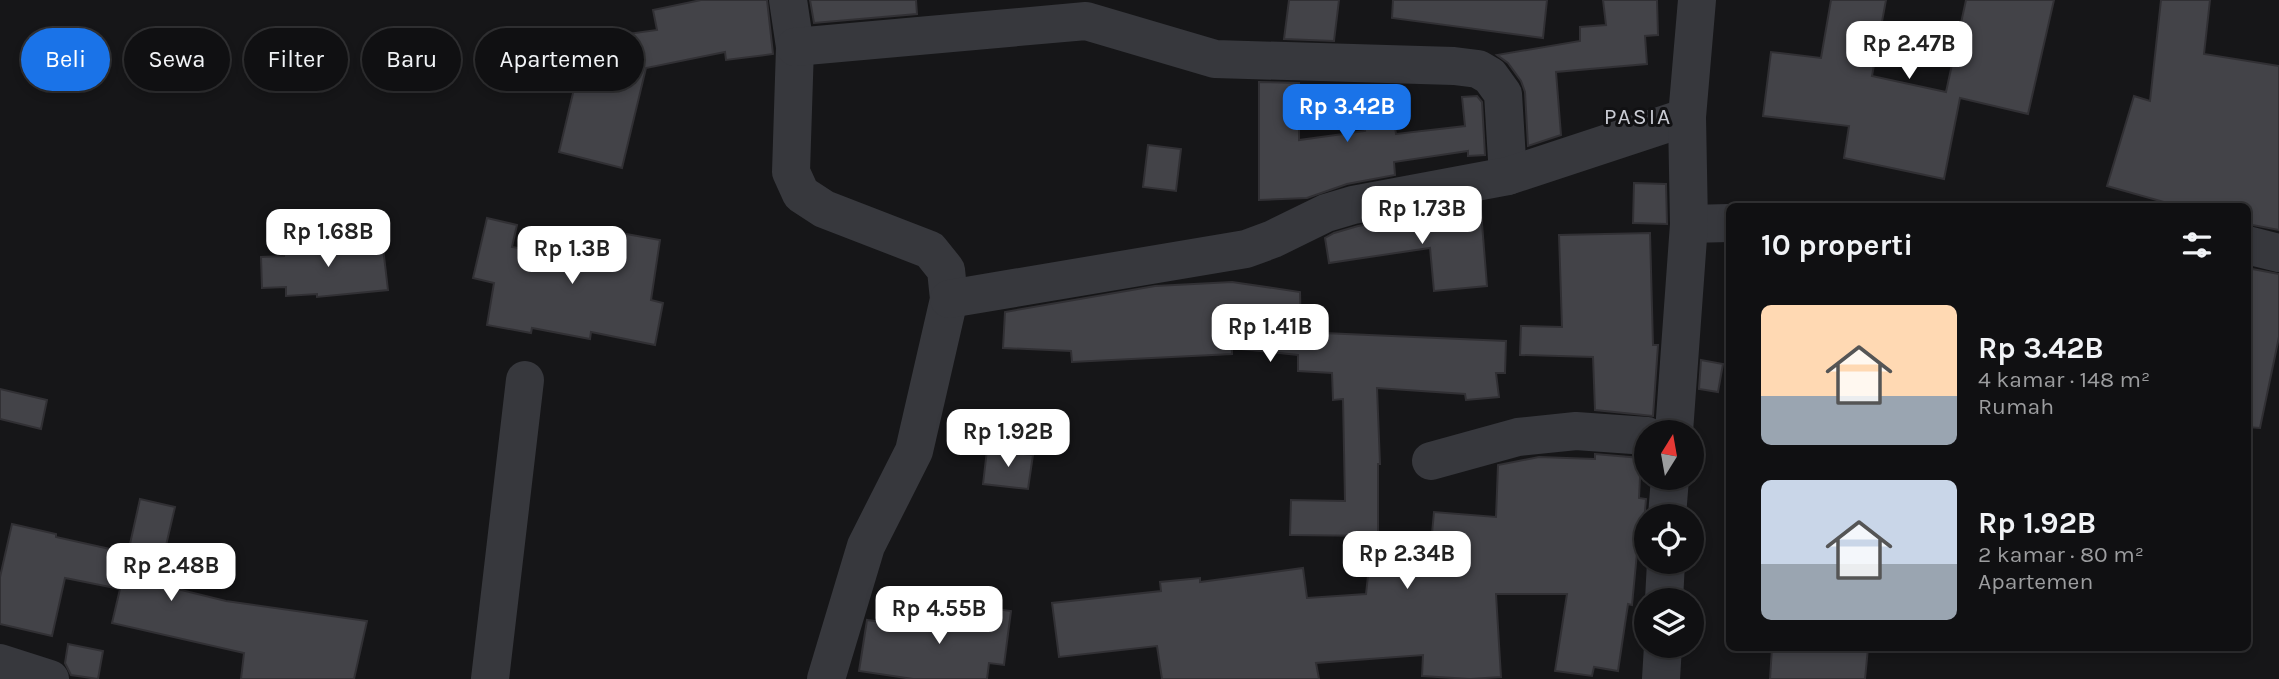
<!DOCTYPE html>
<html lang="id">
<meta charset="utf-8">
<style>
:root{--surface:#101012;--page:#19191b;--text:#f1f3f6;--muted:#9c9d9f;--line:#303032;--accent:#1a73e8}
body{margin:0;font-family:Karla,sans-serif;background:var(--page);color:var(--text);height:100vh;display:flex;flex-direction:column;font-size:26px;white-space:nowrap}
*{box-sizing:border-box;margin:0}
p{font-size:23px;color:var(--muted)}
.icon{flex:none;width:38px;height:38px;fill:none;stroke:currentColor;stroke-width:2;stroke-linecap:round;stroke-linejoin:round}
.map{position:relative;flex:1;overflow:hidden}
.drawer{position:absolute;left:1726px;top:203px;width:525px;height:448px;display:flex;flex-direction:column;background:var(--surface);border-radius:10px;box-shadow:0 4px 10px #0003,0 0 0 2px var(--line)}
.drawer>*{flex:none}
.hud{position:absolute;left:21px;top:28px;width:665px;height:63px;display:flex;gap:14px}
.needle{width:46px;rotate:11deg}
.controls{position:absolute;left:1634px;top:420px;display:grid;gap:14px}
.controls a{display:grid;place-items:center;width:70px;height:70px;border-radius:50%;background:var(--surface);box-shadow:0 4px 10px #0003,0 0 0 2px var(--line);font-size:35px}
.price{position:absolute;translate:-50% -60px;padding:0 16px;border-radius:14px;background:#fff;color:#222;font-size:23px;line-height:46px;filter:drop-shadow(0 2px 4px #0008)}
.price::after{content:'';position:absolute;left:50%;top:42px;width:21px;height:16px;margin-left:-10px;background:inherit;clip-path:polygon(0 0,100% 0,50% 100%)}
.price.active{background:var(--accent);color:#fff}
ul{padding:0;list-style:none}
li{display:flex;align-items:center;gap:21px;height:175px;padding:0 35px}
li span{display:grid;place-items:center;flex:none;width:196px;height:140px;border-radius:10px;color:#555}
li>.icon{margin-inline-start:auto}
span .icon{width:84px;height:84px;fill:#fffc;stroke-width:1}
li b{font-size:30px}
h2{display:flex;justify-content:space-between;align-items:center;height:84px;padding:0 35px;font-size:30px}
.tag{padding:0 24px;border-radius:32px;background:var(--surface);box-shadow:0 4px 10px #0003,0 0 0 2px var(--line);font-size:24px;line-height:63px}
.tag.active{background:var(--accent);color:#fff}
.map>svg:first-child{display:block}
.building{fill:#434348;stroke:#313034;stroke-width:2}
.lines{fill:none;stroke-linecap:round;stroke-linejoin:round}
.minor{stroke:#37383d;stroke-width:38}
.labels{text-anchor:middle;stroke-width:6;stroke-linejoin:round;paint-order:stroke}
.quarter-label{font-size:23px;letter-spacing:2px;fill:#caccd4;stroke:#111113}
</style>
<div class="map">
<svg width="2279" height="679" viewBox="0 0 2279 679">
<rect width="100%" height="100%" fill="#161618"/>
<!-- building -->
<g class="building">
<path d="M 701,0 L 767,0 L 773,54 L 726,60 L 725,52 L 646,68 L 622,168 L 559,152 L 578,72 L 609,79 L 605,49 L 622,47 L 620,35 L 657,30 L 653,10 Z"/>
<path d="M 810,0 L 916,0 L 917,14 L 814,23 Z"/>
<path d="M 1289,0 L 1339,0 L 1334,41 L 1284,39 Z"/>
<path d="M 1393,0 L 1547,0 L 1543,38 L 1392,18 Z"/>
<path d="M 1603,0 L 1657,0 L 1658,35 L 1645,36 L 1647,64 L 1556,72 L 1561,135 L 1528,146 L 1525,92 L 1521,81 L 1508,63 L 1497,55 L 1580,41 L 1580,27 L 1606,25 Z"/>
<path d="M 1831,0 L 1886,0 L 1872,76 L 1946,92 L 1966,0 L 2054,0 L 2028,114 L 1960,98 L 1944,179 L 1844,158 L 1849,126 L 1763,116 L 1771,52 L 1821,58 Z"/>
<path d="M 2161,0 L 2210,0 L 2204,54 L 2279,66 L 2279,230 L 2247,224 L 2247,206 L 2178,206 L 2107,186 L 2134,96 L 2150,101 Z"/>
<path d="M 1259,82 L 1299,83 L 1299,140 L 1365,131 L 1357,85 L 1388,86 L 1396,134 L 1465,126 L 1462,97 L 1477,96 L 1482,102 L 1485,155 L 1468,156 L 1468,151 L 1394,162 L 1395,175 L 1347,184 L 1307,198 L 1259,200 Z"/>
<path d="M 1148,145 L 1181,149 L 1176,191 L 1143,187 Z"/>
<path d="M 1634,183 L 1666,184 L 1667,224 L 1633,223 Z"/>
<path d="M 1481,211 L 1487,286 L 1434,291 L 1430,248 L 1329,263 L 1325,238 L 1334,233 L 1358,226 L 1414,216 Z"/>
<path d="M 487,218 L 517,225 L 512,247 L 592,260 L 598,229 L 660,240 L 651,300 L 663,303 L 655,345 L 591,332 L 590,339 L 532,328 L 531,333 L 487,325 L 494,283 L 473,278 Z"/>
<path d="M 1650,233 L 1653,345 L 1658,345 L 1653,416 L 1595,410 L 1593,357 L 1520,355 L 1521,326 L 1562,327 L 1559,235 Z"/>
<path d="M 382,239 L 388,290 L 317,297 L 317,294 L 286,296 L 286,287 L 262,288 L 261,257 L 284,256 L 283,249 Z"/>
<path d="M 2247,268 L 2279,274 L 2279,337 L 2260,428 L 2247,427 Z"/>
<path d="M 1232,282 L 1300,292 L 1301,332 L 1506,341 L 1505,373 L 1496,373 L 1499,397 L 1466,400 L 1465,394 L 1377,388 L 1380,464 L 1378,464 L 1378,536 L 1290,535 L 1291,500 L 1345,501 L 1343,399 L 1333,400 L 1332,373 L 1298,371 L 1298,355 L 1232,348 L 1232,354 L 1072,362 L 1071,351 L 1003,348 L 1005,312 L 1155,286 Z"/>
<path d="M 1701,360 L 1723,364 L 1718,392 L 1699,389 Z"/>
<path d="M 0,389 L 47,400 L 41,429 L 0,419 Z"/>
<path d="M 987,450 L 1033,455 L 1028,489 L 983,484 Z"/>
<path d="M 1595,454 L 1641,458 L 1639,498 L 1646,499 L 1643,533 L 1639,532 L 1632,605 L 1628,604 L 1618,671 L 1594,667 L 1592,676 L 1555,671 L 1567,594 L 1496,594 L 1501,677 L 1470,679 L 1422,676 L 1423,655 L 1316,663 L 1319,679 L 1162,679 L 1157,646 L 1059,657 L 1052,603 L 1161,591 L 1160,582 L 1200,578 L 1200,582 L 1303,568 L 1307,598 L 1366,594 L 1371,548 L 1430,555 L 1434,512 L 1496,517 L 1498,465 L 1539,457 L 1595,459 Z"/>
<path d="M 140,499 L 175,507 L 157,584 L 226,601 L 367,621 L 354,679 L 241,679 L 244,653 L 112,623 L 120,589 L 65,578 L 52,636 L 0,624 L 0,577 L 12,524 L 56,534 L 56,537 L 128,553 Z"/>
<path d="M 967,605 L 1011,611 L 1004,665 L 989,663 L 987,679 L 913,679 L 859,671 L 867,620 L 930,629 L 933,611 L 966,614 Z"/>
<path d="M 68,644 L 103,651 L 98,679 L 71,675 L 65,663 Z"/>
<path d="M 1772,648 L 1868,648 L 1865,679 L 1770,679 Z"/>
</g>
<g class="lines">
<!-- minor -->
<g class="minor">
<path d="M 788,0 L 795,47 L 791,172 L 801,194 L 824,209 L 930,250 L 946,270 L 949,299 L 914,451 L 866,546 L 826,679"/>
<path d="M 795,47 L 1086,21 L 1215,59 L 1454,66 L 1478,69 L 1490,76 L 1503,94 L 1508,176"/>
<path d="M 1689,224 L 1729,223"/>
<path d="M 2247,245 L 2279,253"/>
<path d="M 949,299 L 1246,249 L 1273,239 L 1326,213 L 1353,205 L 1508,176 L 1687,117"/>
<path d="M 1674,432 L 1689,224 L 1687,117 L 1697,0"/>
<path d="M 1431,461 L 1518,437 L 1576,431 L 1647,436"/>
<path d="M 1667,516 L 1670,478"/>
<path d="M 1664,600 L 1666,562"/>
<path d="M 0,663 L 50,679"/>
<path d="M 490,679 L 525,380"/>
<path d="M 1661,679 L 1663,646"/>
</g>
</g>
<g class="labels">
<!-- quarter labels -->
<g class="quarter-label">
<text x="1638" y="124">PASIA</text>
</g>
</g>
</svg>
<div class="controls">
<a><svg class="needle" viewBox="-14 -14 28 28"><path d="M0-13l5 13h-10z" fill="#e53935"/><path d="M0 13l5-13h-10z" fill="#9c9d9f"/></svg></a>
<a><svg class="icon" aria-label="locate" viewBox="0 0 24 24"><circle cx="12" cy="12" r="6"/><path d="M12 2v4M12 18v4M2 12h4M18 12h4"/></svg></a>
<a><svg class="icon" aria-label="layers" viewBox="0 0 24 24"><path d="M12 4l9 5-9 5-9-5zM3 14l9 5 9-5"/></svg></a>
</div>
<b class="price" style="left:1909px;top:81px">Rp 2.47B</b>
<b class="price active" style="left:1347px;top:144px">Rp 3.42B</b>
<b class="price" style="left:1422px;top:246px">Rp 1.73B</b>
<b class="price" style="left:328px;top:269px">Rp 1.68B</b>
<b class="price" style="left:572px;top:286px">Rp 1.3B</b>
<b class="price" style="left:1270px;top:364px">Rp 1.41B</b>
<b class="price" style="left:1008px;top:469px">Rp 1.92B</b>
<b class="price" style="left:1407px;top:591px">Rp 2.34B</b>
<b class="price" style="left:171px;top:603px">Rp 2.48B</b>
<b class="price" style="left:939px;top:646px">Rp 4.55B</b>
<div class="hud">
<a class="tag active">Beli</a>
<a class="tag">Sewa</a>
<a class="tag">Filter</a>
<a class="tag">Baru</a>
<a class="tag">Apartemen</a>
</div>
<section class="drawer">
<h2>10 properti<svg class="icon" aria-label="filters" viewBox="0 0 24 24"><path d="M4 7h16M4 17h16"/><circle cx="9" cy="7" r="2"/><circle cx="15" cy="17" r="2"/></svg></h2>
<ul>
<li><span style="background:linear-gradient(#ffd9b3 65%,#9aa5b1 0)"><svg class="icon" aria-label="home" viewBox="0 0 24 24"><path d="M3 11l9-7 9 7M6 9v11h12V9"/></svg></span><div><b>Rp 3.42B</b><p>4 kamar · 148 m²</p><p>Rumah</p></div></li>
<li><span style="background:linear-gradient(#c9d6e8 60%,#9aa5b1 0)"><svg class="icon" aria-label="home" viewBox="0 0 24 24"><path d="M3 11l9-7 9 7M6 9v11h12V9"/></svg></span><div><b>Rp 1.92B</b><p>2 kamar · 80 m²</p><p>Apartemen</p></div></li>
</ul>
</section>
</div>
